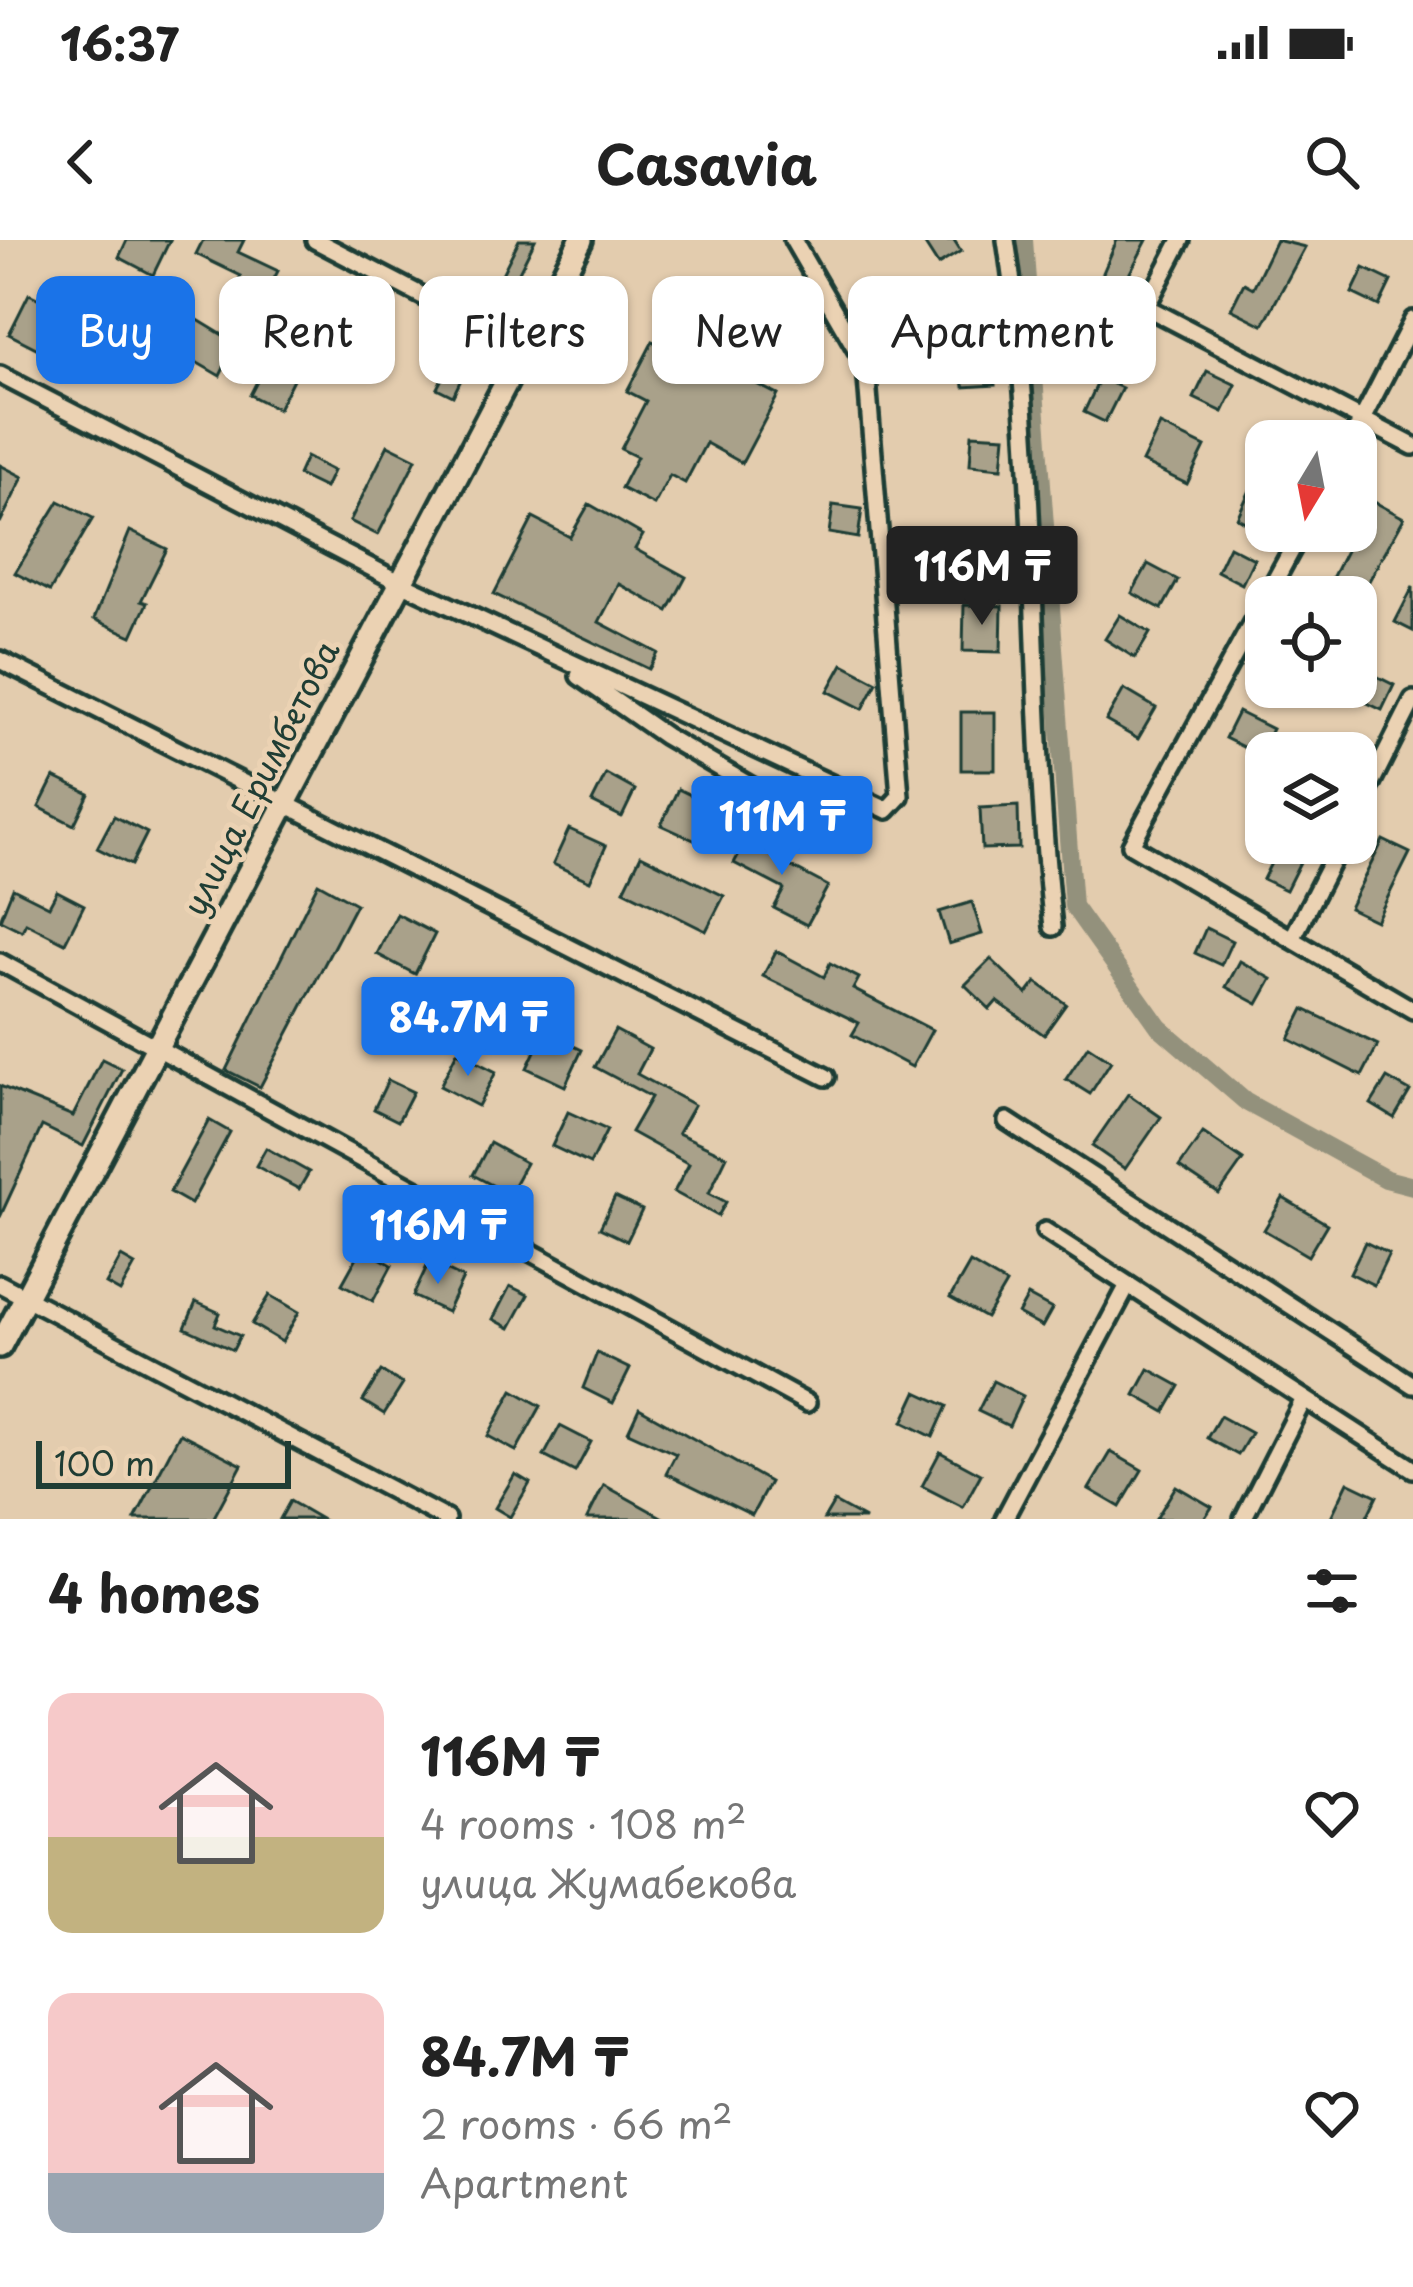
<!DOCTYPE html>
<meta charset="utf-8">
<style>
:root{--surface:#fff;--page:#f6f6f6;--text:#222;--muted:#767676;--accent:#1a73e8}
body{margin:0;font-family:"Playpen Sans",sans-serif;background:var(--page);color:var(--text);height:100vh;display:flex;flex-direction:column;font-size:45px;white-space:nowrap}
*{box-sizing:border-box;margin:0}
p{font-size:39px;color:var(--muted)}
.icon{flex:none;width:66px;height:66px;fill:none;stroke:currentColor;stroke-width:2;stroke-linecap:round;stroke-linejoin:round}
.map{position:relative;height:1279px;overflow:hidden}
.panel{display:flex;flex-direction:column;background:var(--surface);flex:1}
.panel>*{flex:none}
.hud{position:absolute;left:36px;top:36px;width:1341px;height:108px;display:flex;gap:24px}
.needle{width:78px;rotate:190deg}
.controls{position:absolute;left:1245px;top:180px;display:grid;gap:24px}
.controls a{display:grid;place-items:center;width:132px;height:132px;border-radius:24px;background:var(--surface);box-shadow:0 3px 9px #0004;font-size:60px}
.scale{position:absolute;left:36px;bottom:30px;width:255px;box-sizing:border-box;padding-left:12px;border:6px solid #1f3d34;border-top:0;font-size:33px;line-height:42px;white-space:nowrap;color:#1f3d34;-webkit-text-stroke:9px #ebd2b3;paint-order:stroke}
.price{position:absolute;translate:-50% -102px;padding:0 27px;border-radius:12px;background:var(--accent);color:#fff;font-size:39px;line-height:78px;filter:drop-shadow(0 3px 6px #0008)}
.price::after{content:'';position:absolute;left:50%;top:72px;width:36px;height:27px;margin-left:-18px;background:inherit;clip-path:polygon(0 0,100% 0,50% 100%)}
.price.active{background:#222;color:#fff}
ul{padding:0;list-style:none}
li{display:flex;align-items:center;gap:36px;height:300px;padding:0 48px}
li span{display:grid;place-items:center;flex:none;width:336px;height:240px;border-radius:24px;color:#555}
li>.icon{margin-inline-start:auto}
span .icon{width:144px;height:144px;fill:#fffc;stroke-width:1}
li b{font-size:51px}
h2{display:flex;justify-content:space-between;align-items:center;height:144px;padding:0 48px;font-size:51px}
.chip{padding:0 42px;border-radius:24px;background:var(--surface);box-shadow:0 3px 9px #0004;font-size:42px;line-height:108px}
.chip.active{background:var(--accent);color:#fff}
.status{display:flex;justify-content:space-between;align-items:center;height:84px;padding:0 60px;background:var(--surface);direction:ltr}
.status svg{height:33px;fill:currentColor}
header{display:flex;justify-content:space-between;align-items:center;height:156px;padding:0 48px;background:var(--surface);font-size:54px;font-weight:700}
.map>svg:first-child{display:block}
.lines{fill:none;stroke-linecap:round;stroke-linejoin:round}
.canal{stroke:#93917c;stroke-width:18}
.building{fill:#a9a18a;stroke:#1f3d34;stroke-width:3}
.street-casing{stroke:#1f3d34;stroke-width:24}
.secondary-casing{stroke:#1f3d34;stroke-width:30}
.street{stroke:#ebd2b3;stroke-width:15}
.secondary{stroke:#ebd2b3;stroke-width:21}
.labels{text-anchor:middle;stroke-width:10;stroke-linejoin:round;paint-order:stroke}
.street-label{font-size:33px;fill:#1f3d34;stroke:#ebd2b3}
</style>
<div class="status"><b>16:37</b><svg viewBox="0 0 49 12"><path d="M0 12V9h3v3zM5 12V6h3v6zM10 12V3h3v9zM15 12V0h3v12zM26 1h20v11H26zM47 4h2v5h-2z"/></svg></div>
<header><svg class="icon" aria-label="back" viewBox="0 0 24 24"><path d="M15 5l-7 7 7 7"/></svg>Casavia<svg class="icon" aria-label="search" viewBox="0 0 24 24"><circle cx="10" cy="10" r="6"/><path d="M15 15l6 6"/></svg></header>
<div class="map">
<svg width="1413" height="1279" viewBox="0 0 1413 1279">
<rect width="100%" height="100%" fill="#e3ccae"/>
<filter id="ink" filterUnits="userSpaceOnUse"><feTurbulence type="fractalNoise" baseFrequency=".00833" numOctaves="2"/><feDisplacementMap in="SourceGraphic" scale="24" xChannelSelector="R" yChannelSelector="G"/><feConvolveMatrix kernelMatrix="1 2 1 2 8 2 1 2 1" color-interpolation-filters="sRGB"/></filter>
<g filter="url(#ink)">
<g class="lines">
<!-- canal -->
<path class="canal" d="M 1024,0 L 1073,666 L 1159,787 L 1246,862 L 1386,939 L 1413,946"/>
</g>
<!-- building -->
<g class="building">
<path d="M 127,0 L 170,0 L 153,35 L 119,17 Z"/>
<path d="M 203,0 L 244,0 L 238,12 L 278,31 L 263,60 L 235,47 L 241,36 L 196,14 Z"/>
<path d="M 519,0 L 535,0 L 502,66 L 489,60 Z"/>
<path d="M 922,0 L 954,0 L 961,11 L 938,25 Z"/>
<path d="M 1117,0 L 1147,0 L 1123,46 L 1129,49 L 1117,74 L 1091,61 Z"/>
<path d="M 1276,0 L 1305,7 L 1263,85 L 1231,69 L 1244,43 L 1253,48 Z"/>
<path d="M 1364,28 L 1391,41 L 1379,66 L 1352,53 Z"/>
<path d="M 731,38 L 765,55 L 749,86 L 763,94 L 741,136 L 778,155 L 742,223 L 706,203 L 685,243 L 670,235 L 654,265 L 621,248 L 637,217 L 621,209 L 646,161 L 627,151 L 653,101 L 673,112 L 700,59 L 716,68 Z"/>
<path d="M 85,41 L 113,55 L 100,81 L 72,67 Z"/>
<path d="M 299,49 L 322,61 L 311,84 L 287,73 Z"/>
<path d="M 29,54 L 62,70 L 42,111 L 9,94 Z"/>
<path d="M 165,60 L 236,103 L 220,136 L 148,94 Z"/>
<path d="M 929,60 L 948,92 L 926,105 L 907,74 Z"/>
<path d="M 1097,91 L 1115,102 L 1099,129 L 1081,118 Z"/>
<path d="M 462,100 L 477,107 L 453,156 L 437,148 Z"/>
<path d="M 992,111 L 995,145 L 964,147 L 961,114 Z"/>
<path d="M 266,124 L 294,137 L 278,169 L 250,155 Z"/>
<path d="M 1207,131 L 1236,145 L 1223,172 L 1194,158 Z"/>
<path d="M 1100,138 L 1122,148 L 1105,182 L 1084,172 Z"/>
<path d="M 1160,185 L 1205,207 L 1187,244 L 1142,222 Z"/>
<path d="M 972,194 L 1005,196 L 1002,228 L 970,225 Z"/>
<path d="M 388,205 L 416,219 L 378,295 L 350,281 Z"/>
<path d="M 306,217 L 333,231 L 325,248 L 298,235 Z"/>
<path d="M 0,225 L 23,237 L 0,283 Z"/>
<path d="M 1252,246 L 1266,253 L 1266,292 L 1237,278 Z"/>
<path d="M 1356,252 L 1404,278 L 1360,357 L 1330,342 L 1356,291 Z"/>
<path d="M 59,261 L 93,278 L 50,351 L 15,333 Z"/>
<path d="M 589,264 L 643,295 L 635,309 L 686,337 L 668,371 L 619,344 L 599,382 L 658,413 L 649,429 L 494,354 L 533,278 L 570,297 Z"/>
<path d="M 833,265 L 862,269 L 858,298 L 829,293 Z"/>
<path d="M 130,291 L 167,309 L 141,361 L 147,363 L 132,396 L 94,379 Z"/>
<path d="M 1229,306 L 1254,319 L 1242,344 L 1217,331 Z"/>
<path d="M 1148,324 L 1178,340 L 1162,369 L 1132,353 Z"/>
<path d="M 1413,347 L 1413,391 L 1395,382 Z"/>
<path d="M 964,365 L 1002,366 L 1001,412 L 963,411 Z"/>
<path d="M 1120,375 L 1150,393 L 1135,418 L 1105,399 Z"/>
<path d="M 843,424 L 877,442 L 863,469 L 828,451 Z"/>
<path d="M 1356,426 L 1394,445 L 1382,470 L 1334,447 L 1356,447 Z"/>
<path d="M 1124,449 L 1156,468 L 1138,499 L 1106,481 Z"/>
<rect x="961" y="472" width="34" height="58"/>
<path d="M 1238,472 L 1272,489 L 1259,515 L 1225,498 Z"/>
<path d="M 606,534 L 635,550 L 622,577 L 592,562 Z"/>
<path d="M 54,537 L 89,554 L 74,585 L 39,567 Z"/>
<path d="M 678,549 L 713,566 L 696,601 L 661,585 Z"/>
<path d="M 1018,566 L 1019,608 L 982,609 L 980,568 Z"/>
<path d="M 114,576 L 147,593 L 131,625 L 97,608 Z"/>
<path d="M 569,589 L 606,606 L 590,641 L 553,624 Z"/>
<path d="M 751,591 L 781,606 L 775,618 L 828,646 L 807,685 L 774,668 L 784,649 L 734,623 Z"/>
<path d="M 1383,600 L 1410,613 L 1376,681 L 1349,668 Z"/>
<path d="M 1281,603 L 1304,614 L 1286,650 L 1263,639 Z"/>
<path d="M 641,615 L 724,656 L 706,691 L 624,650 Z"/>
<path d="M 318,643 L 356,664 L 260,847 L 226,830 Z"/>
<path d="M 13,648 L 49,666 L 57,651 L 84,665 L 65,703 L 26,683 L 22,691 L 0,680 Z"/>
<path d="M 972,662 L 982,694 L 949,704 L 939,672 Z"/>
<path d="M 397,674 L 435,694 L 415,734 L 377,714 Z"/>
<path d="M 1206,688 L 1232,701 L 1221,725 L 1195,713 Z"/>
<path d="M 776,711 L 824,737 L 830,723 L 859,738 L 853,749 L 932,790 L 912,827 L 852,795 L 859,783 L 763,736 Z"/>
<path d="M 991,719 L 1027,754 L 1036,742 L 1066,764 L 1044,795 L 997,761 L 990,769 L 965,745 Z"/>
<path d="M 1240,721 L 1272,739 L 1258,764 L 1226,747 Z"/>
<path d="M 518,743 L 535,752 L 527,768 L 509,760 Z"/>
<path d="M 1304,769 L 1378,805 L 1362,836 L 1289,799 Z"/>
<path d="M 615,790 L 650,809 L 637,834 L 694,865 L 678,893 L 727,916 L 709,953 L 726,962 L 718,976 L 674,952 L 689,924 L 631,892 L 651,857 L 595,827 Z"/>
<path d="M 544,792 L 582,810 L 565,846 L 527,828 Z"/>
<path d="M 1088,806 L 1111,821 L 1090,854 L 1066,839 Z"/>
<path d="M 457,812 L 496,832 L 478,866 L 440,846 Z"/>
<path d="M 102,819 L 122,829 L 83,906 L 42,886 L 0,977 L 0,846 L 73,876 Z"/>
<path d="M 1387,838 L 1410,851 L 1394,878 L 1371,864 Z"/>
<path d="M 388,840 L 413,852 L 398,881 L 374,869 Z"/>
<path d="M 1128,854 L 1161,877 L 1125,929 L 1092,906 Z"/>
<path d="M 568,872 L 607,890 L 590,924 L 552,906 Z"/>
<path d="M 209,880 L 230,892 L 191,964 L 170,952 Z"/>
<path d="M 1203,893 L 1243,920 L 1219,954 L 1179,927 Z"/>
<path d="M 490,903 L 526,923 L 509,954 L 473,935 Z"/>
<path d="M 266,908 L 309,932 L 299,949 L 256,926 Z"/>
<path d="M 615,957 L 642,970 L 627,1001 L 600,988 Z"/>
<path d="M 1283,958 L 1327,984 L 1308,1016 L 1264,990 Z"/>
<path d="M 1365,1002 L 1389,1014 L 1374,1045 L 1350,1033 Z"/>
<path d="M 362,1008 L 392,1025 L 373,1061 L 342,1044 Z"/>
<path d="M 121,1017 L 135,1025 L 120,1052 L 106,1044 Z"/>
<path d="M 429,1022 L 463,1038 L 447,1072 L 413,1056 Z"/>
<path d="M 970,1023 L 1006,1044 L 986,1078 L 950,1058 Z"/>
<path d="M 510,1046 L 528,1055 L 510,1088 L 493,1079 Z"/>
<path d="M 270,1055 L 299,1072 L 282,1102 L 252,1084 Z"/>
<path d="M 1028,1056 L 1052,1069 L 1042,1087 L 1018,1074 Z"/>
<path d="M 196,1062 L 220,1073 L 215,1085 L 240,1096 L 233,1110 L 185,1088 Z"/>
<path d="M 597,1113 L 630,1129 L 613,1163 L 583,1148 Z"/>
<path d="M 1149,1129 L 1180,1146 L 1165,1172 L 1135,1155 Z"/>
<path d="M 381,1131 L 403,1144 L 384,1174 L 363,1161 Z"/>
<path d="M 993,1141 L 1023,1156 L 1009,1186 L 978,1171 Z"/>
<path d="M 513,1150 L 541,1166 L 516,1211 L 488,1196 Z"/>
<path d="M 917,1152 L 947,1166 L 933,1197 L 903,1182 Z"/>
<path d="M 639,1168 L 770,1242 L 752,1275 L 666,1233 L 676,1214 L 628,1192 Z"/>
<path d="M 1220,1176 L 1251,1193 L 1238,1215 L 1207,1198 Z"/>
<path d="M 560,1186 L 591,1202 L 575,1232 L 544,1216 Z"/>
<path d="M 180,1193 L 242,1225 L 213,1279 L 135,1279 Z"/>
<path d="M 940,1212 L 981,1234 L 963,1267 L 922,1246 Z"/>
<path d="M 1111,1212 L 1142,1230 L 1120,1267 L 1089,1249 Z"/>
<path d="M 515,1234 L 530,1243 L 510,1277 L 495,1268 Z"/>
<path d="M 1348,1242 L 1377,1256 L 1366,1279 L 1330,1279 Z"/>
<path d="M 604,1245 L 665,1279 L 587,1279 Z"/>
<path d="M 1176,1246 L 1212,1267 L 1204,1279 L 1156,1279 Z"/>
<path d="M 290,1261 L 321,1279 L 280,1279 Z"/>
<path d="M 834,1262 L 865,1279 L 824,1279 Z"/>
</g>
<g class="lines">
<!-- street casing -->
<g class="street-casing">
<g id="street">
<path d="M 315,0 L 521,107"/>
<path d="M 1006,0 C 1041,228 1027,458 1053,687"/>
<path d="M 1181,0 L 1146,67 L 1413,206"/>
<path d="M 0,135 L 399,342 L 887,570 L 900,556 L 866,126 L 793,0"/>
<path d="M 1351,201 L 1413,80"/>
<path d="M 1302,291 L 1131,605 L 1413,770"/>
<path d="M 0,420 L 826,837"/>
<path d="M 579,436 L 665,496 L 845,601"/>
<path d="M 1356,573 L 1413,460"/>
<path d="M 1292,699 L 1341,603"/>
<path d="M 0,722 L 807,1163"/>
<path d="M 1007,881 L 1413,1145"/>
<path d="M 1045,991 L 1413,1229"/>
<path d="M 0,1044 L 446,1279"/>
<path d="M 1004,1279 L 1128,1045"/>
<path d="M 1243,1279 L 1304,1159"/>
</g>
</g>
<!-- secondary casing -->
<g class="secondary-casing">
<path id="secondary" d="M 0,1106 L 581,0"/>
</g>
<!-- street -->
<use href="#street" class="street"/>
<!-- secondary -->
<use href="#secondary" class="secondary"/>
</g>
</g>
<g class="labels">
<!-- street labels -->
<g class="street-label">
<text transform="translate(261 538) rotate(-63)" y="12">улица Еримбетова</text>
</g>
</g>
</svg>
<div class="controls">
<a><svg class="needle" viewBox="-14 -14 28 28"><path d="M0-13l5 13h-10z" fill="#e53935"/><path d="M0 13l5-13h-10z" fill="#767676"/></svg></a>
<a><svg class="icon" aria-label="locate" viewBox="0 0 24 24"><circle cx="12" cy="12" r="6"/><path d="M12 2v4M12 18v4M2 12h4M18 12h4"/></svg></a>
<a><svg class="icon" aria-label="layers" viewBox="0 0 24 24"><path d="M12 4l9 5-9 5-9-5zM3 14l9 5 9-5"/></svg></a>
</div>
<div class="scale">100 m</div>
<b class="price active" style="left:982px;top:388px">116M ₸</b>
<b class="price" style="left:782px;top:638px">111M ₸</b>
<b class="price" style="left:468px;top:839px">84.7M ₸</b>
<b class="price" style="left:438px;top:1047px">116M ₸</b>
<div class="hud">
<a class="chip active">Buy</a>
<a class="chip">Rent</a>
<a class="chip">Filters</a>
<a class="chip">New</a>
<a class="chip">Apartment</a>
</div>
</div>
<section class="panel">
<h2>4 homes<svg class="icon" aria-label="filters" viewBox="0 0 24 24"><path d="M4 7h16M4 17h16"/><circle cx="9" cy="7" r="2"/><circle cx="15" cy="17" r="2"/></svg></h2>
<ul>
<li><span style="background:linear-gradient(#f6c9c9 60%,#c2b280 0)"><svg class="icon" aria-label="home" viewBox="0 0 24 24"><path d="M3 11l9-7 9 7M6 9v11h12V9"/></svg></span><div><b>116M ₸</b><p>4 rooms · 108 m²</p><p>улица Жумабекова</p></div><svg class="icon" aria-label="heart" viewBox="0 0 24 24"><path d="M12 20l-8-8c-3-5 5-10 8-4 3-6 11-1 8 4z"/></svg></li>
<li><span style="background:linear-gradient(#f6c9c9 75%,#9aa5b1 0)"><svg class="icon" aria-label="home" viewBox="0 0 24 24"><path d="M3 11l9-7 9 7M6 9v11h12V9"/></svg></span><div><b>84.7M ₸</b><p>2 rooms · 66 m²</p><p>Apartment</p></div><svg class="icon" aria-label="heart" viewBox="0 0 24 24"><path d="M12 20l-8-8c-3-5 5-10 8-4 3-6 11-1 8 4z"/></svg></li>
</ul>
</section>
